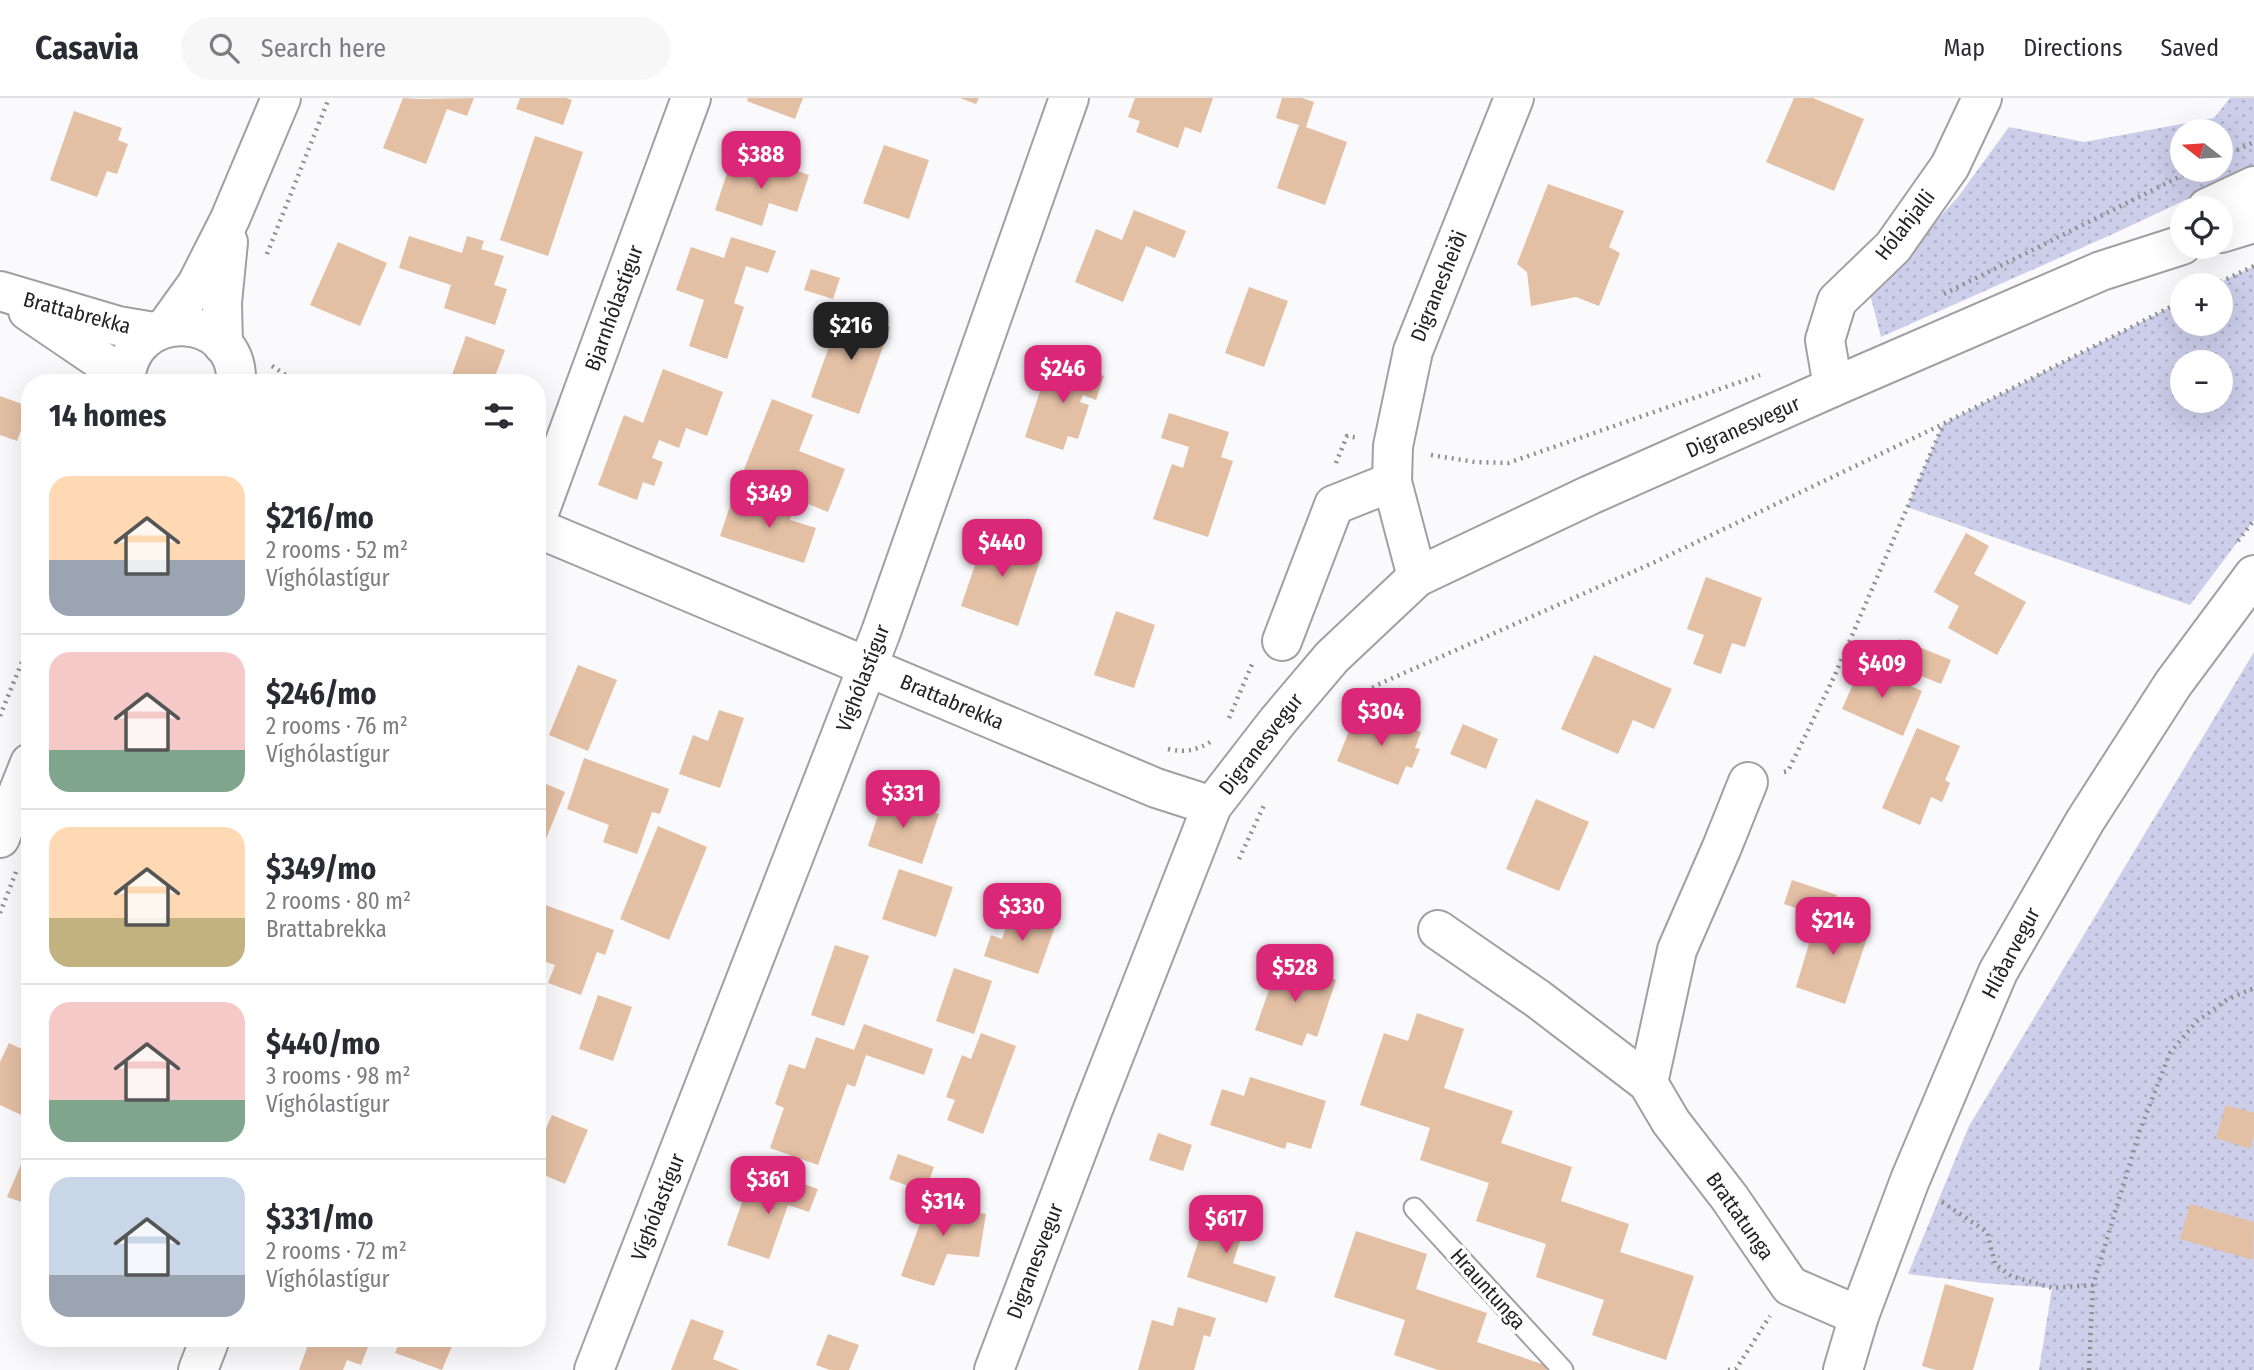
<!DOCTYPE html>
<meta charset="utf-8">
<style>
:root{--surface:#fff;--page:#f7f7f7;--text:#2b2b33;--muted:#7c7c81;--line:#e1e1e2;--accent:#db2777}
body{margin:0;font-family:"Fira Sans Condensed",sans-serif;background:var(--page);color:var(--text);height:100vh;display:flex;flex-direction:column;font-size:26px;white-space:nowrap}
*{box-sizing:border-box;margin:0}
p{font-size:23px;color:var(--muted)}
.icon{flex:none;width:38px;height:38px;fill:none;stroke:currentColor;stroke-width:2;stroke-linecap:round;stroke-linejoin:round}
.map{position:relative;flex:1;overflow:hidden}
.sheet{position:absolute;left:21px;top:276px;width:525px;height:973px;display:flex;flex-direction:column;background:var(--surface);border-radius:28px;box-shadow:0 7px 28px #0002}
.sheet>*{flex:none}
.needle{width:46px;rotate:287deg}
.fabs{position:absolute;left:2170px;top:21px;display:grid;gap:14px}
.fabs a{display:grid;place-items:center;width:63px;height:63px;border-radius:50%;background:var(--surface);box-shadow:0 7px 28px #0002;font-size:35px}
.price{position:absolute;translate:-50% -60px;padding:0 16px;border-radius:14px;background:var(--accent);color:#fff;font-size:23px;line-height:46px;filter:drop-shadow(0 2px 4px #0008)}
.price::after{content:'';position:absolute;left:50%;top:42px;width:21px;height:16px;margin-left:-10px;background:inherit;clip-path:polygon(0 0,100% 0,50% 100%)}
.price.current{background:#222;color:#fff}
ul{padding:0;list-style:none}
li{display:flex;align-items:center;gap:21px;height:175px;padding:0 28px}
li+li{border-top:2px solid var(--line)}
li span{display:grid;place-items:center;flex:none;width:196px;height:140px;border-radius:21px;color:#555}
li>.icon{margin-inline-start:auto}
span .icon{width:84px;height:84px;fill:#fffc;stroke-width:1}
li b{font-size:30px}
h2{display:flex;justify-content:space-between;align-items:center;height:84px;padding:0 28px;font-size:30px}
header{display:flex;align-items:center;gap:42px;box-sizing:border-box;height:98px;padding:0 35px;background:var(--surface);border-bottom:2px solid var(--line)}
header strong{font-size:33px}
nav{display:flex;gap:38px;margin-inline-start:auto;font-size:24px}
.search{width:490px;height:63px;background:var(--page);display:flex;align-items:center;gap:18px;box-sizing:border-box;padding:0 24px;border-radius:38px;color:var(--muted);font-size:26px}
.map>svg:first-child{display:block}
.green{fill:url(#green-dots);fill-rule:evenodd}
.building{fill:#e3bfa4}
.lines{fill:none;stroke-linecap:round;stroke-linejoin:round}
.lane-casing{stroke:#a0a0a3;stroke-width:23}
.street-casing{stroke:#a0a0a3;stroke-width:42}
.secondary-casing{stroke:#a0a0a3;stroke-width:42}
.path{stroke:#8f8f91;stroke-width:4.5;stroke-dasharray:2 5;stroke-linecap:butt}
.lane{stroke:#fff;stroke-width:19}
.street{stroke:#fff;stroke-width:38}
.secondary{stroke:#fff;stroke-width:38}
.labels{text-anchor:middle;stroke-width:7;stroke-linejoin:round;paint-order:stroke}
.street-label{font-size:21px;fill:#232324;stroke:#fff}
</style>
<header>
<strong>Casavia</strong>
<div class="search"><svg class="icon" aria-label="search" viewBox="0 0 24 24"><circle cx="10" cy="10" r="6"/><path d="M15 15l6 6"/></svg>Search here</div>
<nav><a>Map</a><a>Directions</a><a>Saved</a></nav>
</header>
<div class="map">
<svg width="2254" height="1272" viewBox="0 0 2254 1272">
<defs>
<pattern id="green-dots" width="8" height="8" patternUnits="userSpaceOnUse" patternTransform="scale(1.75)"><rect width="8" height="8" fill="#ccceea"/><path d="M2 2h.1M6 6h.1" fill="none" stroke="#afb1c9" stroke-width="1.8" stroke-linecap="round"/></pattern>
</defs>
<rect width="100%" height="100%" fill="#fafafd"/>
<!-- green -->
<g class="green">
<path d="M 2230,0 L 2254,0 L 2254,70 L 2115,135 L 1881,239 L 1870,196 L 1958,99 L 2009,29 L 2084,44 L 2214,20 ZM 2182,33 L 2221,33 L 2221,72 L 2182,72 Z"/>
<path d="M 2254,168 L 2254,422 L 2190,507 L 1907,409 L 1943,326 L 2182,203 L 2182,226 L 2221,226 L 2221,187 L 2214,187 ZM 2182,264 L 2221,264 L 2221,303 L 2182,303 Z"/>
<path d="M 2254,554 L 2254,1272 L 2039,1272 L 2052,1190 L 1983,1185 L 1908,1176 L 1969,1028 Z"/>
</g>
<!-- building -->
<g class="building">
<path d="M 403,0 L 421,1 L 474,0 L 467,18 L 447,11 L 426,66 L 383,50 Z"/>
<path d="M 520,0 L 566,0 L 572,2 L 563,27 L 516,11 Z"/>
<path d="M 748,0 L 803,0 L 795,21 L 747,3 Z"/>
<path d="M 960,0 L 979,0 L 976,6 Z"/>
<path d="M 1135,0 L 1213,0 L 1201,35 L 1185,29 L 1178,50 L 1136,34 L 1140,23 L 1128,19 Z"/>
<path d="M 1282,0 L 1302,0 L 1314,4 L 1306,29 L 1347,44 L 1325,107 L 1277,90 L 1299,27 L 1276,20 Z"/>
<path d="M 1794,0 L 1813,0 L 1864,21 L 1834,93 L 1766,64 Z"/>
<path d="M 74,13 L 122,30 L 118,42 L 128,46 L 117,76 L 107,73 L 97,99 L 50,82 Z"/>
<path d="M 535,38 L 583,54 L 548,158 L 500,142 Z"/>
<path d="M 884,47 L 929,62 L 909,121 L 863,105 Z"/>
<path d="M 757,59 L 809,77 L 797,114 L 769,105 L 762,128 L 715,112 L 728,72 L 750,80 Z"/>
<path d="M 1548,86 L 1624,113 L 1609,149 L 1620,155 L 1599,208 L 1576,199 L 1531,208 L 1527,174 L 1517,166 Z"/>
<path d="M 1134,112 L 1186,133 L 1175,160 L 1146,148 L 1123,204 L 1075,184 L 1096,131 L 1122,142 Z"/>
<path d="M 409,138 L 462,155 L 467,138 L 484,143 L 481,151 L 504,158 L 494,187 L 507,191 L 495,227 L 444,210 L 451,187 L 399,170 Z"/>
<path d="M 731,139 L 776,153 L 768,175 L 746,168 L 734,205 L 744,209 L 727,261 L 689,248 L 704,202 L 676,192 L 691,149 L 724,160 Z"/>
<path d="M 338,144 L 387,165 L 360,228 L 310,207 Z"/>
<path d="M 811,171 L 840,180 L 833,201 L 804,192 Z"/>
<path d="M 1249,189 L 1288,203 L 1264,269 L 1225,255 Z"/>
<path d="M 842,212 L 890,229 L 859,316 L 811,299 Z"/>
<path d="M 466,238 L 505,252 L 496,276 L 520,285 L 449,285 Z"/>
<path d="M 1057,262 L 1104,278 L 1096,302 L 1083,297 L 1080,304 L 1089,307 L 1078,341 L 1068,338 L 1063,352 L 1025,339 L 1043,284 L 1050,286 Z"/>
<path d="M 663,271 L 723,294 L 707,338 L 686,330 L 679,350 L 659,342 L 652,360 L 663,364 L 654,388 L 643,384 L 637,402 L 598,387 L 624,317 L 643,325 Z"/>
<path d="M 0,298 L 30,309 L 17,343 L 0,337 Z"/>
<path d="M 772,301 L 813,317 L 799,353 L 845,371 L 828,414 L 741,379 Z"/>
<path d="M 1169,315 L 1229,334 L 1221,359 L 1233,363 L 1208,439 L 1153,421 L 1172,366 L 1183,370 L 1189,349 L 1161,340 Z"/>
<path d="M 732,402 L 768,414 L 772,402 L 793,409 L 790,422 L 816,430 L 804,465 L 720,438 Z"/>
<path d="M 986,435 L 1043,454 L 1018,528 L 961,508 Z"/>
<path d="M 1966,435 L 1989,448 L 1974,476 L 2026,504 L 1997,557 L 1948,530 L 1959,508 L 1934,494 Z"/>
<path d="M 1706,479 L 1762,500 L 1745,549 L 1732,545 L 1721,576 L 1693,566 L 1704,537 L 1687,531 Z"/>
<path d="M 1116,513 L 1155,527 L 1134,590 L 1094,577 Z"/>
<path d="M 1899,541 L 1951,562 L 1941,586 L 1889,565 Z"/>
<path d="M 1594,557 L 1672,591 L 1654,631 L 1633,622 L 1618,656 L 1561,631 Z"/>
<path d="M 1862,566 L 1922,593 L 1903,638 L 1842,611 Z"/>
<path d="M 578,567 L 617,582 L 588,653 L 549,637 Z"/>
<path d="M 719,612 L 744,620 L 720,690 L 679,676 L 693,637 L 708,643 Z"/>
<path d="M 1373,615 L 1421,634 L 1415,650 L 1420,651 L 1412,670 L 1406,668 L 1398,687 L 1337,663 L 1353,623 L 1368,629 Z"/>
<path d="M 1463,626 L 1498,641 L 1486,671 L 1450,656 Z"/>
<path d="M 1917,630 L 1960,648 L 1945,682 L 1950,685 L 1942,704 L 1931,699 L 1920,727 L 1882,710 Z"/>
<path d="M 584,660 L 669,691 L 660,716 L 652,714 L 637,756 L 603,744 L 609,727 L 567,711 Z"/>
<path d="M 537,682 L 565,694 L 537,763 Z"/>
<path d="M 884,698 L 939,716 L 922,766 L 868,748 Z"/>
<path d="M 1536,701 L 1589,724 L 1559,793 L 1506,771 Z"/>
<path d="M 658,728 L 707,749 L 669,842 L 620,821 Z"/>
<path d="M 899,771 L 953,789 L 936,839 L 882,821 Z"/>
<path d="M 1792,782 L 1837,797 L 1829,821 L 1784,806 Z"/>
<path d="M 537,804 L 614,832 L 605,857 L 597,854 L 581,897 L 548,885 L 555,867 L 537,861 Z"/>
<path d="M 1011,814 L 1055,829 L 1038,876 L 984,858 L 991,837 L 1002,841 Z"/>
<path d="M 1833,815 L 1871,828 L 1845,906 L 1796,889 L 1817,819 L 1830,823 Z"/>
<path d="M 835,847 L 869,858 L 844,928 L 811,917 Z"/>
<path d="M 1279,863 L 1336,882 L 1317,939 L 1307,935 L 1302,948 L 1255,932 Z"/>
<path d="M 954,870 L 992,883 L 974,936 L 936,923 Z"/>
<path d="M 598,897 L 632,909 L 613,963 L 579,951 Z"/>
<path d="M 1417,915 L 1464,931 L 1444,990 L 1513,1013 L 1501,1045 L 1572,1069 L 1561,1103 L 1629,1126 L 1620,1154 L 1694,1178 L 1666,1262 L 1592,1237 L 1604,1202 L 1536,1179 L 1546,1146 L 1476,1123 L 1489,1085 L 1420,1062 L 1430,1030 L 1360,1007 L 1384,935 L 1408,943 Z"/>
<path d="M 864,926 L 933,951 L 924,977 L 866,957 L 855,989 L 847,986 L 818,1067 L 770,1050 L 784,1010 L 775,1006 L 789,966 L 805,971 L 816,939 L 854,952 Z"/>
<path d="M 981,935 L 1016,948 L 983,1036 L 947,1022 L 955,1002 L 946,999 L 962,957 L 971,961 Z"/>
<path d="M 9,945 L 30,955 L 30,1021 L 0,1007 L 0,964 Z"/>
<path d="M 1250,979 L 1326,1003 L 1311,1051 L 1287,1044 L 1285,1051 L 1210,1027 L 1222,991 L 1244,998 Z"/>
<path d="M 2226,1007 L 2254,1015 L 2254,1038 L 2250,1051 L 2216,1040 Z"/>
<path d="M 552,1017 L 588,1032 L 565,1086 L 537,1074 L 537,1051 Z"/>
<path d="M 1158,1035 L 1192,1047 L 1183,1073 L 1149,1062 Z"/>
<path d="M 898,1056 L 934,1069 L 925,1094 L 889,1081 Z"/>
<path d="M 21,1066 L 30,1069 L 30,1107 L 7,1099 Z"/>
<path d="M 777,1077 L 818,1091 L 809,1114 L 788,1107 L 769,1161 L 727,1147 L 746,1093 L 769,1100 Z"/>
<path d="M 932,1092 L 964,1104 L 960,1112 L 986,1116 L 979,1159 L 947,1156 L 934,1188 L 901,1178 Z"/>
<path d="M 1212,1104 L 1249,1116 L 1233,1165 L 1276,1179 L 1267,1205 L 1187,1179 L 1201,1135 L 1195,1133 L 1200,1117 L 1206,1120 Z"/>
<path d="M 2190,1106 L 2254,1124 L 2253,1162 L 2180,1141 Z"/>
<path d="M 1356,1133 L 1427,1156 L 1416,1191 L 1487,1215 L 1477,1244 L 1548,1268 L 1546,1272 L 1438,1272 L 1394,1257 L 1405,1222 L 1334,1199 Z"/>
<path d="M 537,1155 L 544,1157 L 538,1176 L 537,1176 Z"/>
<path d="M 1945,1186 L 1994,1200 L 1973,1272 L 1936,1272 L 1922,1268 Z"/>
<path d="M 1178,1209 L 1216,1220 L 1210,1239 L 1204,1237 L 1194,1272 L 1138,1272 L 1152,1222 L 1173,1228 Z"/>
<path d="M 691,1221 L 724,1233 L 713,1261 L 740,1272 L 671,1272 Z"/>
<path d="M 828,1236 L 859,1247 L 849,1272 L 830,1272 L 816,1267 Z"/>
<path d="M 300,1241 L 371,1241 L 361,1267 L 347,1262 L 343,1272 L 299,1272 L 309,1244 Z"/>
<path d="M 401,1241 L 455,1241 L 442,1272 L 395,1255 Z"/>
</g>
<g class="lines">
<!-- lane casing -->
<g class="lane-casing">
<path id="lane" d="M 1414,1110 L 1563,1272"/>
</g>
<!-- street casing -->
<g class="street-casing">
<g id="street">
<path d="M 0,193 L 118,228 L 154,234"/>
<path d="M 28,213 L 103,264 L 121,285"/>
<path d="M 1833,289 L 1825,242 L 1837,203 L 1893,149 L 1950,68 L 1982,0"/>
<path d="M 537,420 L 691,0"/>
<path d="M 537,430 L 1156,690 L 1212,708"/>
<path d="M 1417,479 L 1392,384 L 1393,348 L 1413,253 L 1514,0"/>
<path d="M 1282,543 L 1334,407 L 1392,384"/>
<path d="M 1438,832 L 1538,901 L 1648,985 L 1671,1024 L 1729,1099 L 1790,1188 L 1859,1218"/>
<path d="M 1648,985 L 1677,852 L 1722,749 L 1748,684"/>
<path d="M 198,1272 L 210,1241"/>
<path d="M 594,1272 L 881,534 L 1069,0"/>
</g>
</g>
<!-- secondary casing -->
<g class="secondary-casing">
<g id="secondary">
<path d="M 2207,110 L 2254,88"/>
<path d="M 2221,135 L 2254,125"/>
<path d="M 166,229 L 197,186 L 230,121 L 281,0"/>
<path d="M 223,247 L 222,205 L 228,144"/>
<path d="M 125,285 C 128,206 240,213 236,285"/>
<path d="M 0,740 L 30,665"/>
<path d="M 994,1272 L 1093,1011 L 1212,708 L 1277,624 L 1332,559 L 1417,479 L 1590,397 L 1833,289 L 2101,173 L 2182,147"/>
<path d="M 1843,1272 L 1859,1218 L 1910,1082 L 1998,874 L 2085,723 L 2173,586 L 2254,477"/>
</g>
</g>
<!-- path -->
<g class="path">
<path d="M 2237,52 L 2254,44"/>
<path d="M 267,156 L 329,0"/>
<path d="M 2214,187 L 2254,168"/>
<path d="M 1944,196 L 2187,75"/>
<path d="M 272,268 L 298,285"/>
<path d="M 1431,357 L 1475,364 L 1508,365 L 1760,277"/>
<path d="M 1336,365 L 1347,338 L 1358,340"/>
<path d="M 2238,443 L 2254,422"/>
<path d="M 1343,609 L 1377,587 L 1655,464 L 1943,326 L 2182,203"/>
<path d="M 0,618 L 30,544"/>
<path d="M 1229,620 L 1253,564"/>
<path d="M 1168,651 C 1186,655 1197,652 1212,643"/>
<path d="M 1784,674 L 1788,673 L 1834,579 L 1943,327"/>
<path d="M 1239,761 L 1265,705"/>
<path d="M 0,815 L 16,774"/>
<path d="M 1942,1104 L 1987,1134 L 1995,1166 L 2011,1178 L 2053,1190 L 2093,1187"/>
<path d="M 1728,1272 L 1736,1271 L 1770,1218"/>
<path d="M 2089,1272 L 2093,1187 L 2140,1032 L 2170,955 L 2196,924 L 2228,901 L 2254,890"/>
</g>
<!-- lane -->
<use href="#lane" class="lane"/>
<!-- street -->
<use href="#street" class="street"/>
<!-- secondary -->
<use href="#secondary" class="secondary"/>
</g>
<g class="labels">
<!-- street labels -->
<g class="street-label">
<text transform="translate(1905 127) rotate(-52)" y="7">Hólahjalli</text>
<text transform="translate(1439 188) rotate(-68)" y="7">Digranesheiði</text>
<text transform="translate(614 210) rotate(-70)" y="7">Bjarnhólastígur</text>
<text transform="translate(77 215) rotate(15)" y="7">Brattabrekka</text>
<text transform="translate(1743 329) rotate(-24)" y="7">Digranesvegur</text>
<text transform="translate(863 580) rotate(-69)" y="7">Víghólastígur</text>
<text transform="translate(952 604) rotate(23)" y="7">Brattabrekka</text>
<text transform="translate(1261 646) rotate(-52)" y="7">Digranesvegur</text>
<text transform="translate(2011 855) rotate(-62)" y="7">Hlíðarvegur</text>
<text transform="translate(658 1109) rotate(-69)" y="7">Víghólastígur</text>
<text transform="translate(1740 1118) rotate(55)" y="7">Brattatunga</text>
<text transform="translate(1035 1163) rotate(-69)" y="7">Digranesvegur</text>
<text transform="translate(1488 1191) rotate(48)" y="7">Hrauntunga</text>
</g>
</g>
</svg>
<div class="fabs">
<a><svg class="needle" viewBox="-14 -14 28 28"><path d="M0-13l5 13h-10z" fill="#e53935"/><path d="M0 13l5-13h-10z" fill="#7c7c81"/></svg></a>
<a><svg class="icon" aria-label="locate" viewBox="0 0 24 24"><circle cx="12" cy="12" r="6"/><path d="M12 2v4M12 18v4M2 12h4M18 12h4"/></svg></a>
<a>+</a>
<a>−</a>
</div>
<b class="price" style="left:761px;top:93px">$388</b>
<b class="price current" style="left:851px;top:264px">$216</b>
<b class="price" style="left:1063px;top:307px">$246</b>
<b class="price" style="left:769px;top:432px">$349</b>
<b class="price" style="left:1002px;top:481px">$440</b>
<b class="price" style="left:1882px;top:602px">$409</b>
<b class="price" style="left:1381px;top:650px">$304</b>
<b class="price" style="left:903px;top:732px">$331</b>
<b class="price" style="left:1022px;top:845px">$330</b>
<b class="price" style="left:1833px;top:859px">$214</b>
<b class="price" style="left:1295px;top:906px">$528</b>
<b class="price" style="left:768px;top:1118px">$361</b>
<b class="price" style="left:943px;top:1140px">$314</b>
<b class="price" style="left:1226px;top:1157px">$617</b>
<section class="sheet">
<h2>14 homes<svg class="icon" aria-label="filters" viewBox="0 0 24 24"><path d="M4 7h16M4 17h16"/><circle cx="9" cy="7" r="2"/><circle cx="15" cy="17" r="2"/></svg></h2>
<ul>
<li><span style="background:linear-gradient(#ffd9b3 60%,#9aa5b1 0)"><svg class="icon" aria-label="home" viewBox="0 0 24 24"><path d="M3 11l9-7 9 7M6 9v11h12V9"/></svg></span><div><b>$216/mo</b><p>2 rooms · 52 m²</p><p>Víghólastígur</p></div></li>
<li><span style="background:linear-gradient(#f6c9c9 70%,#7fa58c 0)"><svg class="icon" aria-label="home" viewBox="0 0 24 24"><path d="M3 11l9-7 9 7M6 9v11h12V9"/></svg></span><div><b>$246/mo</b><p>2 rooms · 76 m²</p><p>Víghólastígur</p></div></li>
<li><span style="background:linear-gradient(#ffd9b3 65%,#c2b280 0)"><svg class="icon" aria-label="home" viewBox="0 0 24 24"><path d="M3 11l9-7 9 7M6 9v11h12V9"/></svg></span><div><b>$349/mo</b><p>2 rooms · 80 m²</p><p>Brattabrekka</p></div></li>
<li><span style="background:linear-gradient(#f6c9c9 70%,#7fa58c 0)"><svg class="icon" aria-label="home" viewBox="0 0 24 24"><path d="M3 11l9-7 9 7M6 9v11h12V9"/></svg></span><div><b>$440/mo</b><p>3 rooms · 98 m²</p><p>Víghólastígur</p></div></li>
<li><span style="background:linear-gradient(#c9d6e8 70%,#9aa5b1 0)"><svg class="icon" aria-label="home" viewBox="0 0 24 24"><path d="M3 11l9-7 9 7M6 9v11h12V9"/></svg></span><div><b>$331/mo</b><p>2 rooms · 72 m²</p><p>Víghólastígur</p></div></li>
</ul>
</section>
</div>
